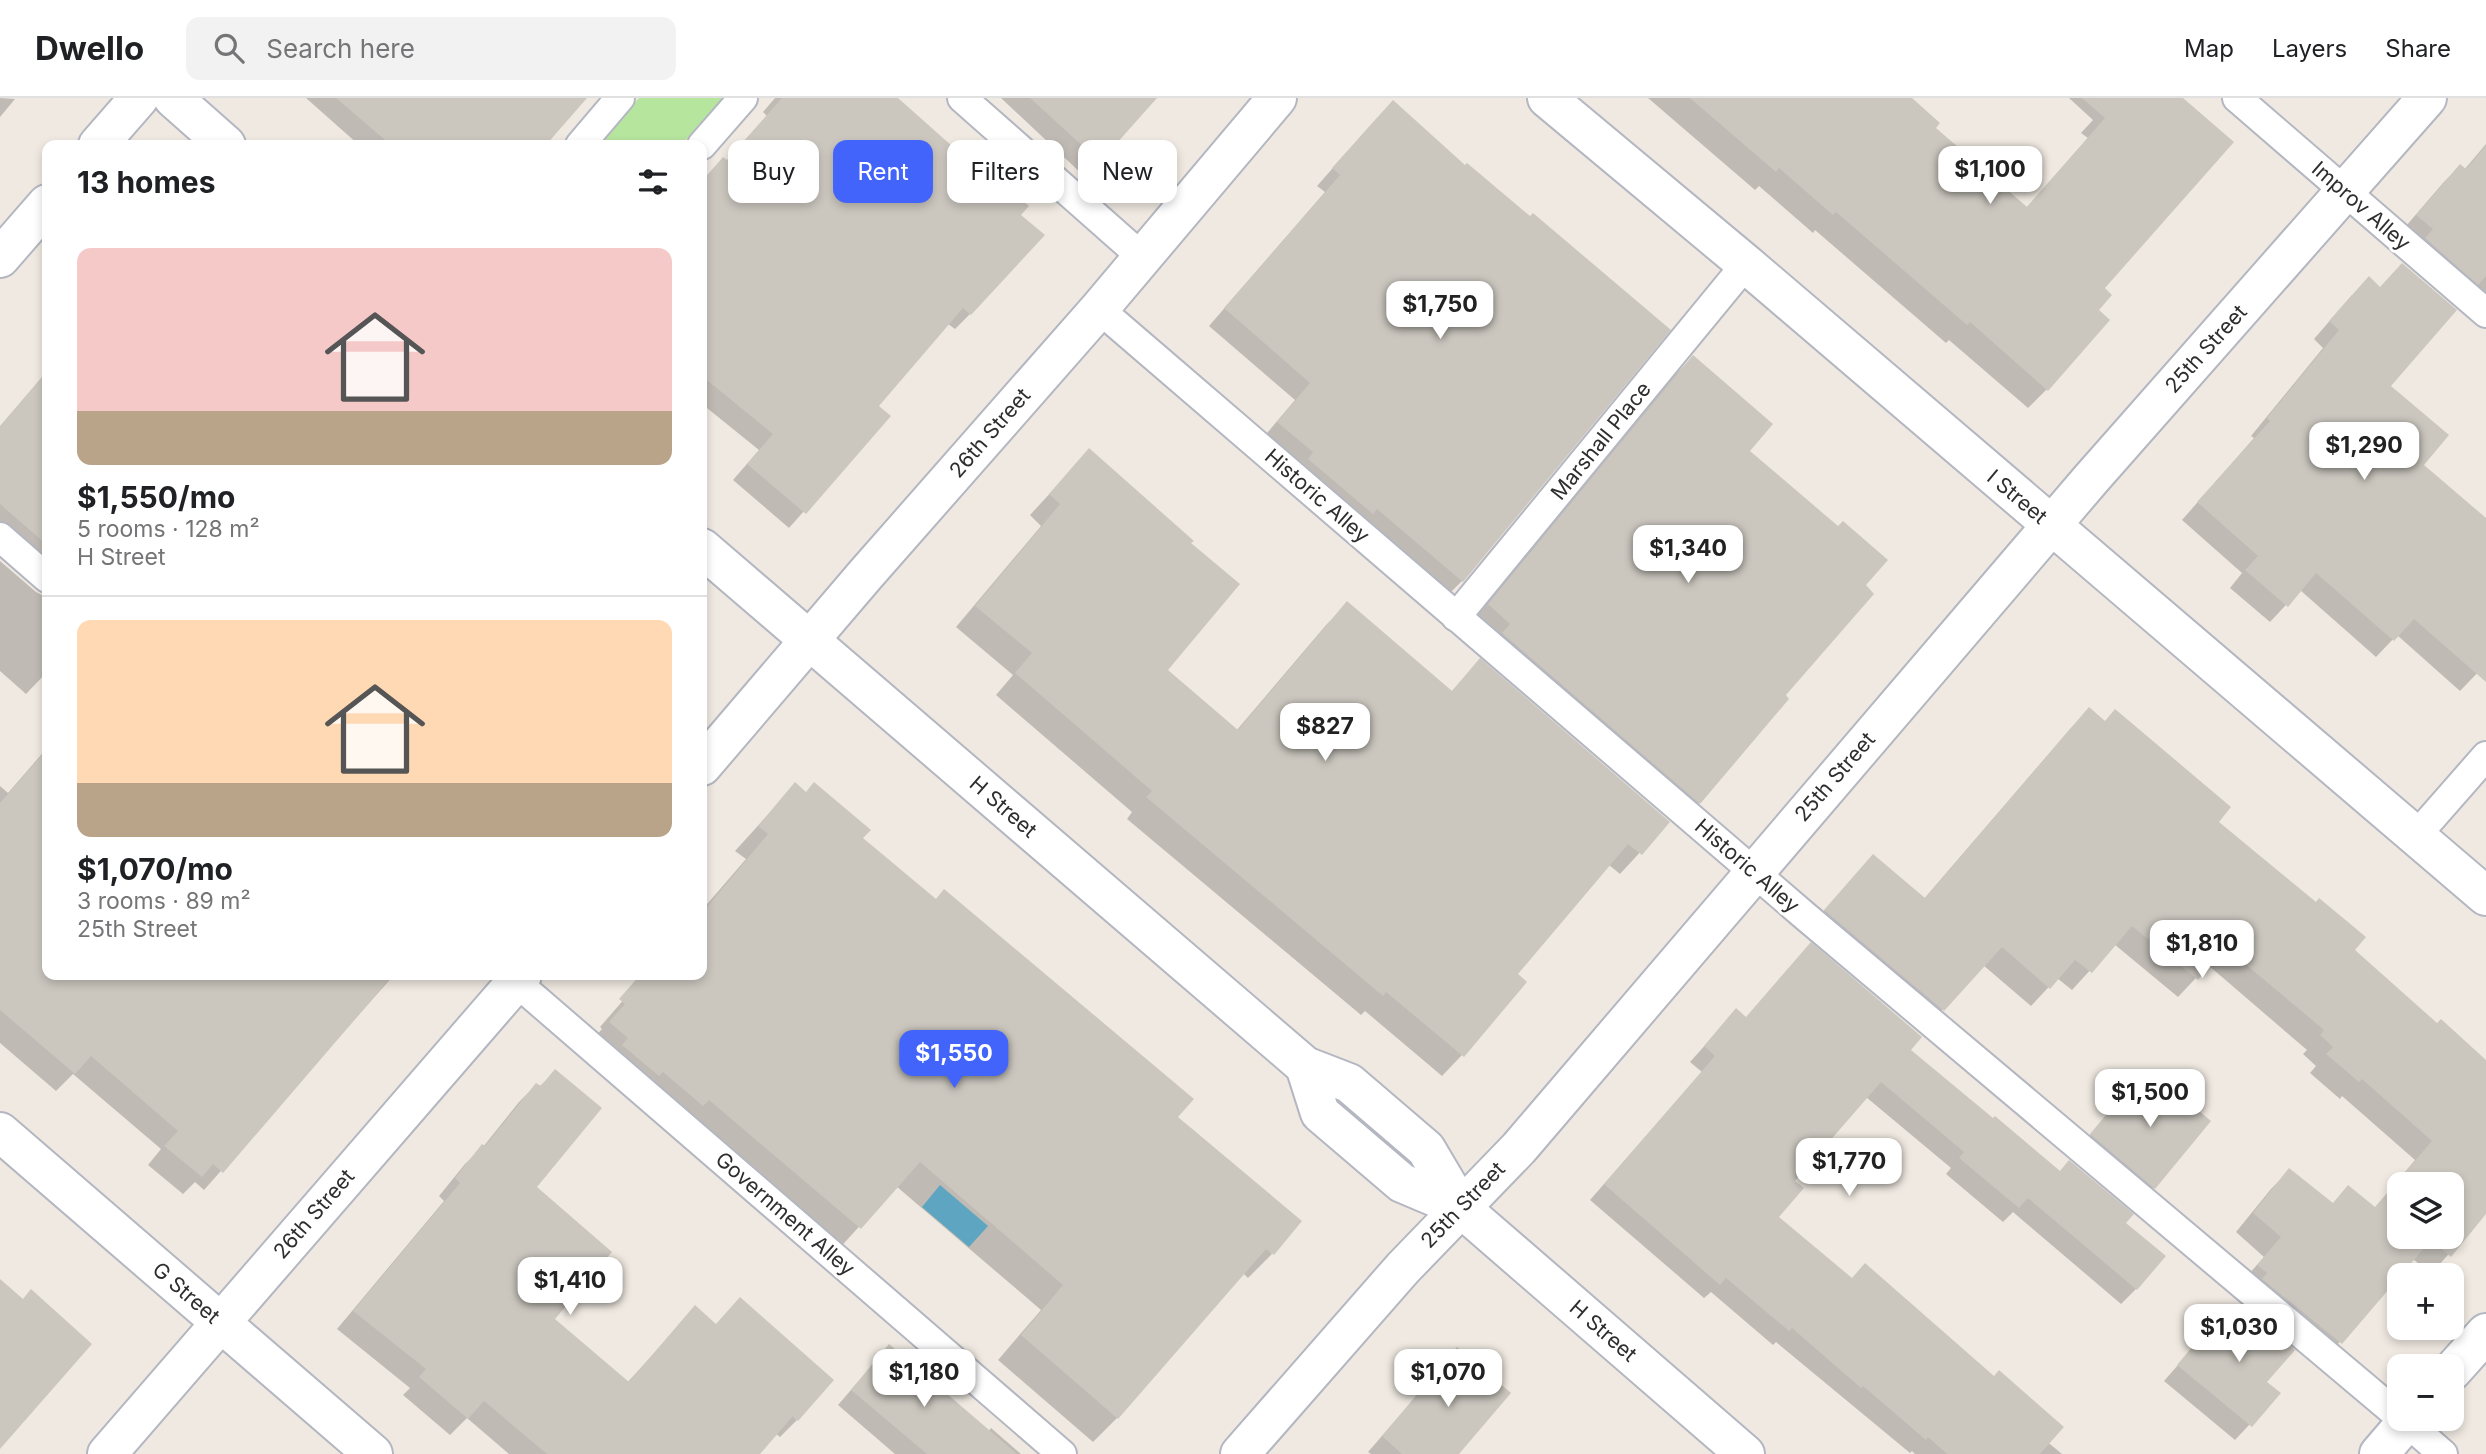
<!DOCTYPE html>
<meta charset="utf-8">
<style>
:root{--surface:#fff;--page:#f2f2f2;--text:#202124;--muted:#757577;--line:#e0e0e0;--accent:#4264fb}
body{margin:0;font-family:Inter,sans-serif;background:var(--page);color:var(--text);height:100vh;display:flex;flex-direction:column;font-size:26px;white-space:nowrap}
*{box-sizing:border-box;margin:0}
p{font-size:23px;color:var(--muted)}
.icon{flex:none;width:38px;height:38px;fill:none;stroke:currentColor;stroke-width:2;stroke-linecap:round;stroke-linejoin:round}
.map{position:relative;flex:1;overflow:hidden}
.details{position:absolute;left:42px;top:42px;width:665px;height:840px;display:flex;flex-direction:column;background:var(--surface);border-radius:14px;box-shadow:0 4px 10px #0003}
.details>*{flex:none}
.hud{position:absolute;left:728px;top:42px;width:665px;height:63px;display:flex;gap:14px}
.controls{position:absolute;left:2387px;top:1074px;display:grid;gap:14px}
.controls a{display:grid;place-items:center;width:77px;height:77px;border-radius:14px;background:var(--surface);box-shadow:0 4px 10px #0003;font-size:35px}
.price{position:absolute;translate:-50% -60px;padding:0 16px;border-radius:14px;background:#fff;color:#222;font-size:23px;line-height:46px;filter:drop-shadow(0 2px 4px #0008)}
.price::after{content:'';position:absolute;left:50%;top:42px;width:21px;height:16px;margin-left:-10px;background:inherit;clip-path:polygon(0 0,100% 0,50% 100%)}
.price.active{background:var(--accent);color:#fff}
ul{padding:0;list-style:none}
li{display:grid;align-content:center;gap:14px;height:371px;padding:0 35px}
li+li{border-top:2px solid var(--line)}
li span{display:grid;place-items:center;height:217px;border-radius:14px;color:#555}
li>.icon{margin-inline-start:auto}
span .icon{width:126px;height:126px;fill:#fffc;stroke-width:1}
li b{font-size:30px}
h2{display:flex;justify-content:space-between;align-items:center;height:84px;padding:0 35px;font-size:30px}
.pill{padding:0 24px;border-radius:14px;background:var(--surface);box-shadow:0 4px 10px #0003;font-size:24px;line-height:63px}
.pill.active{background:var(--accent);color:#fff}
header{display:flex;align-items:center;gap:42px;box-sizing:border-box;height:98px;padding:0 35px;background:var(--surface);border-bottom:2px solid var(--line)}
header strong{font-size:33px}
nav{display:flex;gap:38px;margin-inline-start:auto;font-size:24px}
.search{width:490px;height:63px;background:var(--page);display:flex;align-items:center;gap:18px;box-sizing:border-box;padding:0 24px;border-radius:14px;color:var(--muted);font-size:26px}
.map>svg:first-child{display:block}
.green{fill:#b6e59e}
.water{fill:#75cff0}
.shadow{fill:#0003;fill-rule:evenodd}
.building{fill:#cbc7bf;fill-rule:evenodd}
.lines{fill:none;stroke-linecap:round;stroke-linejoin:round}
.lane-casing{stroke:#b4b7c1;stroke-width:32}
.street-casing{stroke:#b4b7c1;stroke-width:42}
.secondary-casing{stroke:#b4b7c1;stroke-width:42}
.lane{stroke:#fff;stroke-width:28}
.street{stroke:#fff;stroke-width:38}
.secondary{stroke:#fff;stroke-width:38}
.labels{text-anchor:middle;stroke-width:6;stroke-linejoin:round;paint-order:stroke}
.street-label{font-size:21px;fill:#2e2e2e;stroke:#fff}
</style>
<header>
<strong>Dwello</strong>
<div class="search"><svg class="icon" aria-label="search" viewBox="0 0 24 24"><circle cx="10" cy="10" r="6"/><path d="M15 15l6 6"/></svg>Search here</div>
<nav><a>Map</a><a>Layers</a><a>Share</a></nav>
</header>
<div class="map">
<svg width="2486" height="1356" viewBox="0 0 2486 1356">
<rect width="100%" height="100%" fill="#efe9e1"/>
<!-- green -->
<path class="green" d="M 639,0 L 723,0 L 681,47 L 597,47 Z"/>
<!-- water -->
<path class="water" d="M 940,1087 L 988,1128 L 969,1149 L 922,1109 Z"/>
<!-- shadow -->
<g class="shadow">
<path d="M 0,0 L 15,1 L 0,19 Z"/>
<path d="M 306,0 L 584,0 L 543,47 L 359,47 Z"/>
<path d="M 775,0 L 896,0 L 1019,117 L 970,216 L 955,231 L 948,226 L 877,308 L 888,318 L 789,430 L 733,382 L 759,352 L 702,306 L 702,83 L 723,61 L 726,64 L 767,18 L 763,14 Z"/>
<path d="M 1001,0 L 1155,0 L 1084,78 Z"/>
<path d="M 1648,0 L 1909,0 L 1933,31 L 2026,110 L 2088,40 L 2081,35 L 2093,22 L 2069,0 L 2181,0 L 2102,190 L 2097,212 L 2047,291 L 2028,310 L 1949,242 L 1946,245 L 1815,132 L 1813,135 L 1759,88 L 1755,92 Z"/>
<path d="M 1377,20 L 1465,69 L 1668,232 L 1462,483 L 1446,499 L 1262,341 L 1295,302 L 1209,228 L 1325,94 L 1317,88 Z"/>
<path d="M 2486,46 L 2486,217 L 2400,135 L 2443,85 L 2460,68 L 2464,72 Z"/>
<path d="M 2352,197 L 2421,367 L 2486,422 L 2486,566 L 2460,593 L 2397,537 L 2376,559 L 2300,492 L 2270,524 L 2230,490 L 2242,475 L 2182,422 L 2254,340 L 2251,338 L 2323,250 L 2314,241 Z"/>
<path d="M 1693,259 L 1747,353 L 1863,487 L 1783,598 L 1699,705 L 1682,722 L 1472,524 L 1676,276 Z"/>
<path d="M 47,274 L 47,574 L 26,596 L 0,573 L 0,463 L 36,494 L 46,499 L 45,494 L 41,486 L 0,450 L 0,329 Z"/>
<path d="M 1089,353 L 1165,572 L 1236,633 L 1327,526 L 1348,506 L 1451,594 L 1480,563 L 1668,724 L 1620,776 L 1609,767 L 1516,876 L 1462,957 L 1442,978 L 1365,913 L 1361,917 L 1127,721 L 1132,714 L 996,597 L 1013,577 L 956,529 L 1041,428 L 1030,417 Z"/>
<path d="M 2089,612 L 2216,724 L 2353,852 L 2437,927 L 2486,964 L 2486,1114 L 2431,1176 L 2413,1161 L 2322,1264 L 2240,1186 L 2264,1159 L 2236,1134 L 2271,1091 L 2290,1072 L 2332,1106 L 2374,1111 L 2415,1062 L 2342,998 L 2340,1001 L 2310,975 L 2316,968 L 2303,956 L 2307,952 L 2208,867 L 2178,899 L 2114,846 L 2072,892 L 2057,880 L 2031,908 L 1983,867 L 1925,930 L 1807,832 L 1873,758 L 1923,802 L 2071,630 ZM 2399,1087 L 2452,1087 L 2452,1139 L 2399,1139 Z"/>
<path d="M 47,650 L 47,877 L 394,877 L 204,1092 L 195,1084 L 183,1096 L 148,1067 L 161,1051 L 73,976 L 56,993 L 0,945 L 0,688 L 8,695 Z"/>
<path d="M 795,687 L 861,741 L 1176,1019 L 1272,1156 L 1248,1180 L 1243,1175 L 1117,1320 L 1093,1344 L 998,1262 L 1041,1212 L 896,1088 L 836,1154 L 586,949 L 602,931 L 600,929 L 645,877 L 702,877 L 702,812 L 746,761 L 735,753 Z"/>
<path d="M 1736,913 L 1745,921 L 1909,952 L 1993,1023 L 2124,1125 L 2136,1191 L 2121,1206 L 2013,1114 L 2003,1124 L 1946,1076 L 1951,1070 L 1866,999 L 1793,1083 L 1776,1119 L 2062,1356 L 1915,1356 L 1912,1353 L 1910,1355 L 1776,1244 L 1773,1247 L 1711,1194 L 1704,1200 L 1590,1102 L 1702,974 L 1690,964 Z"/>
<path d="M 555,974 L 535,1089 L 552,1221 L 627,1285 L 695,1210 L 797,1322 L 780,1339 L 775,1335 L 758,1356 L 509,1356 L 467,1320 L 450,1337 L 403,1297 L 410,1290 L 337,1231 L 444,1103 L 439,1098 L 465,1066 L 483,1049 L 519,1004 L 536,987 L 539,989 Z"/>
<path d="M 2143,976 L 2154,1090 L 2139,1104 L 2077,1052 Z"/>
<path d="M 2241,1209 L 2264,1284 L 2278,1296 L 2235,1342 L 2164,1283 L 2213,1227 L 2219,1232 Z"/>
<path d="M 1457,1252 L 1457,1356 L 1371,1356 L 1368,1354 Z"/>
<path d="M 875,1264 L 988,1334 L 991,1330 L 1021,1356 L 895,1356 L 838,1307 Z"/>
</g>
<!-- building -->
<g class="building">
<path d="M 336,0 L 587,0 L 546,47 L 391,47 Z"/>
<path d="M 782,0 L 898,0 L 979,72 L 983,67 L 1029,108 L 1021,117 L 1045,137 L 971,217 L 963,210 L 879,308 L 891,318 L 806,416 L 747,366 L 773,336 L 702,278 L 702,83 L 723,59 L 727,62 Z"/>
<path d="M 1030,0 L 1157,0 L 1100,64 Z"/>
<path d="M 1690,0 L 1912,0 L 1940,25 L 1936,30 L 2027,109 L 2105,20 L 2082,0 L 2183,0 L 2234,44 L 2105,190 L 2112,197 L 2099,212 L 2110,222 L 2048,293 L 1970,224 L 1967,227 L 1836,114 L 1833,117 L 1779,70 L 1776,74 Z"/>
<path d="M 1393,2 L 1465,67 L 1467,65 L 1530,118 L 1533,115 L 1671,232 L 1463,484 L 1377,411 L 1373,416 L 1308,361 L 1313,354 L 1277,324 L 1310,285 L 1224,210 L 1340,77 L 1332,70 Z"/>
<path d="M 2486,47 L 2486,178 L 2478,187 L 2425,140 L 2433,131 L 2416,117 L 2460,66 L 2466,71 Z"/>
<path d="M 2402,165 L 2457,212 L 2391,288 L 2449,337 L 2424,367 L 2486,420 L 2486,584 L 2414,521 L 2394,543 L 2316,475 L 2288,509 L 2245,472 L 2258,458 L 2197,404 L 2270,323 L 2267,320 L 2339,232 L 2329,223 L 2369,178 L 2380,189 Z"/>
<path d="M 1693,257 L 1773,326 L 1750,353 L 1838,428 L 1843,423 L 1888,462 L 1866,487 L 1874,496 L 1786,597 L 1789,601 L 1700,706 L 1502,535 L 1510,526 L 1488,506 Z"/>
<path d="M 47,273 L 47,447 L 0,406 L 0,328 Z"/>
<path d="M 1089,350 L 1194,443 L 1191,445 L 1240,486 L 1168,572 L 1238,632 L 1347,503 L 1452,593 L 1480,560 L 1670,724 L 1642,757 L 1628,746 L 1518,876 L 1527,884 L 1464,959 L 1386,894 L 1383,898 L 1146,699 L 1152,693 L 1015,575 L 1032,555 L 975,508 L 1060,406 L 1049,396 Z"/>
<path d="M 2089,609 L 2105,623 L 2115,611 L 2231,709 L 2219,724 L 2316,804 L 2319,800 L 2366,839 L 2355,852 L 2437,925 L 2441,921 L 2486,962 L 2486,1116 L 2451,1159 L 2431,1142 L 2342,1246 L 2262,1181 L 2267,1175 L 2257,1167 L 2281,1139 L 2253,1115 L 2289,1070 L 2333,1105 L 2348,1087 L 2375,1109 L 2432,1043 L 2362,981 L 2359,984 L 2326,956 L 2333,949 L 2320,937 L 2324,932 L 2225,849 L 2198,882 L 2132,828 L 2092,875 L 2075,862 L 2050,891 L 2002,849 L 1944,913 L 1824,812 L 1873,756 L 1925,800 ZM 2399,1087 L 2452,1087 L 2452,1139 L 2399,1139 Z"/>
<path d="M 47,651 L 47,877 L 393,877 L 223,1075 L 213,1066 L 202,1079 L 164,1048 L 178,1033 L 91,958 L 75,976 L 0,912 L 0,705 Z"/>
<path d="M 795,684 L 806,694 L 814,684 L 871,732 L 863,740 L 936,801 L 944,791 L 1194,1001 L 1178,1019 L 1302,1123 L 1274,1157 L 1266,1151 L 1118,1321 L 1021,1237 L 1063,1187 L 920,1064 L 861,1131 L 709,1002 L 703,1008 L 663,974 L 659,978 L 622,947 L 628,940 L 609,924 L 625,906 L 619,901 L 640,877 L 702,877 L 702,815 L 768,736 L 758,728 Z"/>
<path d="M 1811,844 L 1922,939 L 1911,952 L 1993,1020 L 1995,1018 L 2060,1073 L 2069,1062 L 2134,1116 L 2126,1125 L 2166,1158 L 2137,1192 L 2028,1100 L 2019,1110 L 1959,1060 L 1964,1054 L 1881,984 L 1795,1083 L 1804,1090 L 1779,1119 L 1852,1180 L 1865,1165 L 1994,1278 L 1999,1272 L 2064,1329 L 2040,1356 L 1947,1356 L 1928,1339 L 1926,1342 L 1863,1288 L 1861,1290 L 1792,1230 L 1789,1233 L 1726,1180 L 1720,1187 L 1604,1086 L 1715,958 L 1704,948 L 1736,910 L 1746,919 Z"/>
<path d="M 555,971 L 602,1010 L 537,1089 L 612,1154 L 555,1221 L 629,1284 L 695,1207 L 716,1226 L 740,1199 L 834,1282 L 798,1323 L 793,1318 L 760,1356 L 547,1356 L 484,1303 L 468,1321 L 419,1279 L 426,1271 L 353,1213 L 460,1085 L 455,1080 L 482,1046 L 485,1048 L 536,985 L 541,988 Z"/>
<path d="M 2143,973 L 2161,988 L 2164,984 L 2211,1023 L 2155,1091 L 2090,1036 Z"/>
<path d="M 0,1181 L 23,1201 L 31,1191 L 92,1246 L 0,1351 Z"/>
<path d="M 2241,1206 L 2295,1252 L 2267,1284 L 2281,1295 L 2252,1329 L 2177,1267 L 2213,1224 L 2220,1231 Z"/>
<path d="M 889,1246 L 1017,1356 L 927,1356 L 851,1292 Z"/>
<path d="M 1457,1249 L 1511,1295 L 1459,1356 L 1402,1356 L 1382,1338 Z"/>
</g>
<g class="lines">
<!-- lane casing -->
<g class="lane-casing">
<g id="lane">
<path d="M 962,0 L 1142,159"/>
<path d="M 2237,0 L 2486,215"/>
<path d="M 580,47 L 620,0"/>
<path d="M 702,47 L 743,0"/>
<path d="M 1099,211 L 1805,818 L 2399,1318"/>
<path d="M 0,439 L 47,480"/>
<path d="M 1456,519 L 1746,166"/>
<path d="M 2415,739 L 2486,658"/>
<path d="M 508,877 L 1062,1356"/>
<path d="M 2403,1321 L 2443,1356"/>
</g>
</g>
<!-- street casing -->
<g class="street-casing">
<g id="street">
<path d="M 173,0 L 226,47"/>
<path d="M 98,47 L 139,0"/>
<path d="M 0,160 L 47,106"/>
<path d="M 702,450 L 1305,968 L 1349,985 L 1426,1051 L 1461,1110 L 1745,1356"/>
<path d="M 702,668 L 866,476 L 1099,211 L 1277,0"/>
<path d="M 1305,968 L 1320,1015 L 1402,1085 L 1461,1110"/>
<path d="M 0,1034 L 373,1356"/>
<path d="M 2452,1273 L 2486,1235"/>
<path d="M 107,1356 L 522,877"/>
<path d="M 1240,1356 L 1403,1170 L 1519,1050 L 2091,381 L 2427,0"/>
<path d="M 2379,1356 L 2409,1321"/>
</g>
</g>
<!-- secondary casing -->
<g class="secondary-casing">
<path id="secondary" d="M 1547,0 L 1746,166 L 2486,798"/>
</g>
<!-- lane -->
<use href="#lane" class="lane"/>
<!-- street -->
<use href="#street" class="street"/>
<!-- secondary -->
<use href="#secondary" class="secondary"/>
</g>
<g class="labels">
<!-- street labels -->
<g class="street-label">
<text transform="translate(2361 108) rotate(41)" y="7">Improv Alley</text>
<text transform="translate(2206 251) rotate(-48)" y="7">25th Street</text>
<text transform="translate(990 335) rotate(-49)" y="7">26th Street</text>
<text transform="translate(1601 343) rotate(-51)" y="7">Marshall Place</text>
<text transform="translate(1317 398) rotate(41)" y="7">Historic Alley</text>
<text transform="translate(2017 399) rotate(40)" y="7">I Street</text>
<text transform="translate(1835 679) rotate(-49)" y="7">25th Street</text>
<text transform="translate(1003 709) rotate(41)" y="7">H Street</text>
<text transform="translate(1747 768) rotate(41)" y="7">Historic Alley</text>
<text transform="translate(1463 1107) rotate(-46)" y="7">25th Street</text>
<text transform="translate(314 1116) rotate(-49)" y="7">26th Street</text>
<text transform="translate(785 1116) rotate(41)" y="7">Government Alley</text>
<text transform="translate(186 1195) rotate(41)" y="7">G Street</text>
<text transform="translate(1603 1233) rotate(41)" y="7">H Street</text>
</g>
</g>
</svg>
<div class="controls">
<a><svg class="icon" aria-label="layers" viewBox="0 0 24 24"><path d="M12 4l9 5-9 5-9-5zM3 14l9 5 9-5"/></svg></a>
<a>+</a>
<a>−</a>
</div>
<b class="price" style="left:1990px;top:108px">$1,100</b>
<b class="price" style="left:1440px;top:243px">$1,750</b>
<b class="price" style="left:2364px;top:384px">$1,290</b>
<b class="price" style="left:1688px;top:487px">$1,340</b>
<b class="price" style="left:1325px;top:665px">$827</b>
<b class="price" style="left:2202px;top:882px">$1,810</b>
<b class="price active" style="left:954px;top:992px">$1,550</b>
<b class="price" style="left:2150px;top:1031px">$1,500</b>
<b class="price" style="left:1849px;top:1100px">$1,770</b>
<b class="price" style="left:570px;top:1219px">$1,410</b>
<b class="price" style="left:2239px;top:1266px">$1,030</b>
<b class="price" style="left:924px;top:1311px">$1,180</b>
<b class="price" style="left:1448px;top:1311px">$1,070</b>
<div class="hud">
<a class="pill">Buy</a>
<a class="pill active">Rent</a>
<a class="pill">Filters</a>
<a class="pill">New</a>
</div>
<section class="details">
<h2>13 homes<svg class="icon" aria-label="filters" viewBox="0 0 24 24"><path d="M4 7h16M4 17h16"/><circle cx="9" cy="7" r="2"/><circle cx="15" cy="17" r="2"/></svg></h2>
<ul>
<li><span style="background:linear-gradient(#f6c9c9 75%,#b9a48a 0)"><svg class="icon" aria-label="home" viewBox="0 0 24 24"><path d="M3 11l9-7 9 7M6 9v11h12V9"/></svg></span><div><b>$1,550/mo</b><p>5 rooms · 128 m²</p><p>H Street</p></div></li>
<li><span style="background:linear-gradient(#ffd9b3 75%,#b9a48a 0)"><svg class="icon" aria-label="home" viewBox="0 0 24 24"><path d="M3 11l9-7 9 7M6 9v11h12V9"/></svg></span><div><b>$1,070/mo</b><p>3 rooms · 89 m²</p><p>25th Street</p></div></li>
</ul>
</section>
</div>
